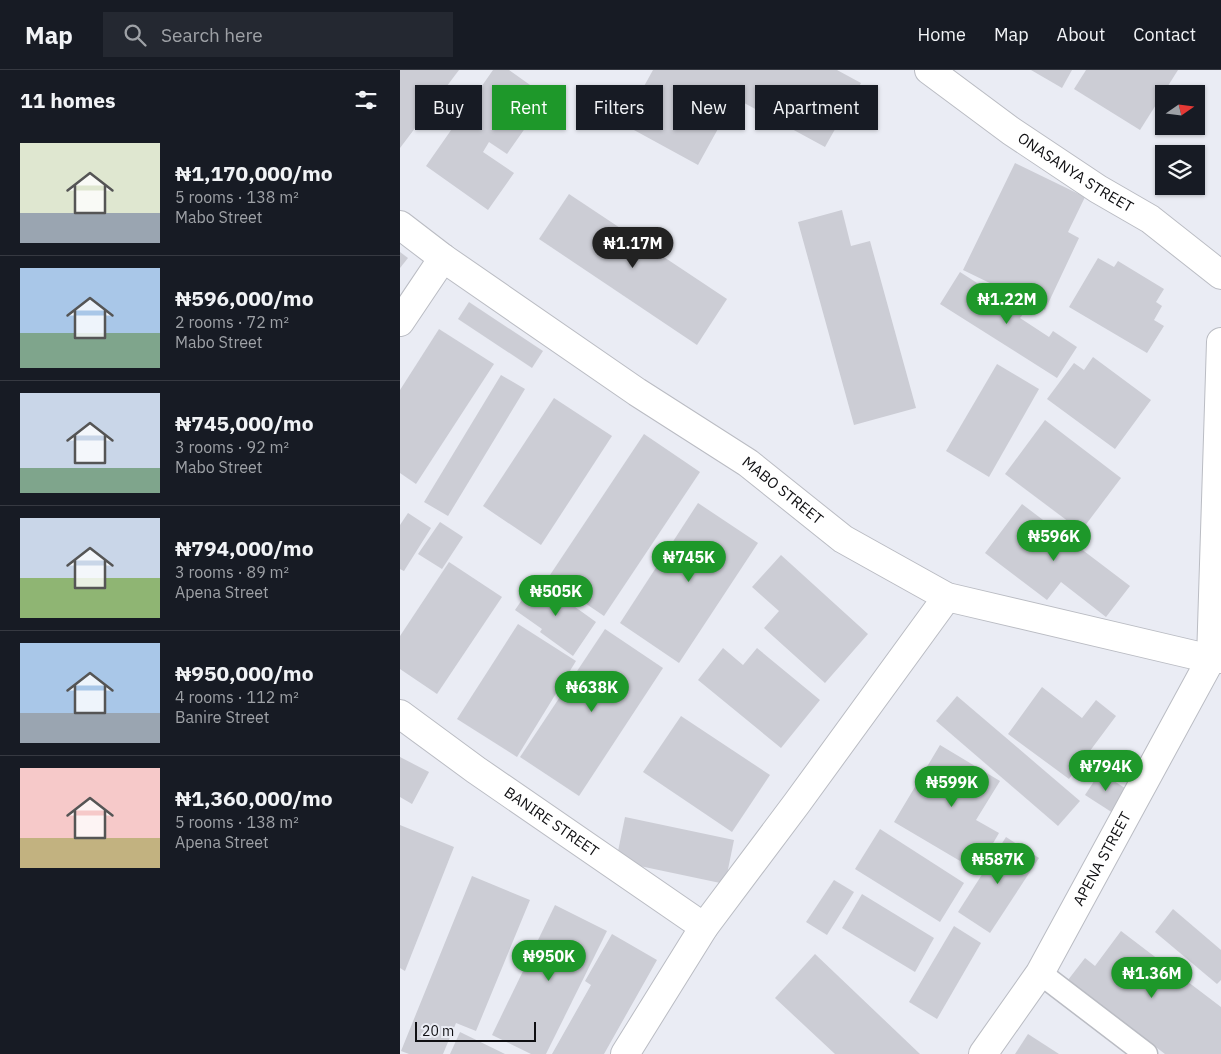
<!DOCTYPE html>
<meta charset="utf-8">
<style>
:root{--surface:#171b24;--page:#242831;--text:#f1f3f6;--muted:#9ea1a6;--line:#363941;--accent:#1e982a}
body{margin:0;font-family:"IBM Plex Sans",sans-serif;background:var(--page);color:var(--text);height:100vh;display:flex;flex-direction:column;font-size:19px;white-space:nowrap}
*{box-sizing:border-box;margin:0}
p{font-size:16px;color:var(--muted)}
.icon{flex:none;width:28px;height:28px;fill:none;stroke:currentColor;stroke-width:2;stroke-linecap:round;stroke-linejoin:round}
.map{position:relative;flex:1;overflow:hidden}
.sheet{display:flex;flex-direction:column;background:var(--surface);width:400px}
.sheet>*{flex:none}
.guide{position:absolute;left:15px;top:15px;width:475px;height:45px;display:flex;gap:10px}
.needle{width:32px;rotate:76deg}
.buttons{position:absolute;left:755px;top:15px;display:grid;gap:10px}
.buttons a{display:grid;place-items:center;width:50px;height:50px;border-radius:0px;background:var(--surface);box-shadow:0 1px 4px #0004;font-size:25px}
.scale{position:absolute;left:15px;bottom:12px;width:121px;box-sizing:border-box;padding-left:5px;border:2px solid #0f0f12;border-top:0;font-size:14px;line-height:18px;white-space:nowrap;color:#0f0f12;-webkit-text-stroke:4px #eaecf4;paint-order:stroke}
.price{position:absolute;translate:-50% -42px;padding:0 11px;border-radius:18px;background:var(--accent);color:#fff;font-size:16px;line-height:32px;filter:drop-shadow(0 1px 2px #0008)}
.price::after{content:'';position:absolute;left:50%;top:30px;width:15px;height:11px;margin-left:-8px;background:inherit;clip-path:polygon(0 0,100% 0,50% 100%)}
.price.selected{background:#222;color:#fff}
ul{padding:0;list-style:none}
li{display:flex;align-items:center;gap:15px;height:125px;padding:0 20px}
li+li{border-top:1px solid var(--line)}
li span{display:grid;place-items:center;flex:none;width:140px;height:100px;border-radius:0px;color:#555}
li>.icon{margin-inline-start:auto}
span .icon{width:60px;height:60px;fill:#fffc;stroke-width:1}
li b{font-size:21px}
h2{display:flex;justify-content:space-between;align-items:center;height:60px;padding:0 20px;font-size:21px}
.pill{padding:0 18px;border-radius:0px;background:var(--surface);box-shadow:0 1px 4px #0004;font-size:18px;line-height:45px}
.pill.selected{background:var(--accent);color:#fff}
header{display:flex;align-items:center;gap:30px;box-sizing:border-box;height:70px;padding:0 25px;background:var(--surface);border-bottom:1px solid var(--line)}
header strong{font-size:24px}
nav{display:flex;gap:28px;margin-inline-start:auto;font-size:18px}
.search{width:350px;height:45px;background:var(--page);display:flex;align-items:center;gap:12px;box-sizing:border-box;padding:0 18px;border-radius:0px;color:var(--muted);font-size:19px}
main{display:flex;flex:1;min-height:0}
.map>svg:first-child{display:block}
.building{fill:#cccdd5}
.lines{fill:none;stroke-linecap:round;stroke-linejoin:round}
.service-casing{stroke:#babcc3;stroke-width:25}
.minor-casing{stroke:#babcc3;stroke-width:30}
.service{stroke:#fff;stroke-width:22}
.minor{stroke:#fff;stroke-width:28}
.labels{text-anchor:middle;stroke-width:4;stroke-linejoin:round;paint-order:stroke}
.street-label{font-size:15px;fill:#0f0f12;stroke:#eaecf4}
</style>
<header>
<strong>Map</strong>
<div class="search"><svg class="icon" aria-label="search" viewBox="0 0 24 24"><circle cx="10" cy="10" r="6"/><path d="M15 15l6 6"/></svg>Search here</div>
<nav><a>Home</a><a>Map</a><a>About</a><a>Contact</a></nav>
</header>
<main>
<section class="sheet">
<h2>11 homes<svg class="icon" aria-label="filters" viewBox="0 0 24 24"><path d="M4 7h16M4 17h16"/><circle cx="9" cy="7" r="2"/><circle cx="15" cy="17" r="2"/></svg></h2>
<ul>
<li><span style="background:linear-gradient(#dfe7d0 70%,#9aa5b1 0)"><svg class="icon" aria-label="home" viewBox="0 0 24 24"><path d="M3 11l9-7 9 7M6 9v11h12V9"/></svg></span><div><b>₦1,170,000/mo</b><p>5 rooms · 138 m²</p><p>Mabo Street</p></div></li>
<li><span style="background:linear-gradient(#a9c7e8 65%,#7fa58c 0)"><svg class="icon" aria-label="home" viewBox="0 0 24 24"><path d="M3 11l9-7 9 7M6 9v11h12V9"/></svg></span><div><b>₦596,000/mo</b><p>2 rooms · 72 m²</p><p>Mabo Street</p></div></li>
<li><span style="background:linear-gradient(#c9d6e8 75%,#7fa58c 0)"><svg class="icon" aria-label="home" viewBox="0 0 24 24"><path d="M3 11l9-7 9 7M6 9v11h12V9"/></svg></span><div><b>₦745,000/mo</b><p>3 rooms · 92 m²</p><p>Mabo Street</p></div></li>
<li><span style="background:linear-gradient(#c9d6e8 60%,#8fb573 0)"><svg class="icon" aria-label="home" viewBox="0 0 24 24"><path d="M3 11l9-7 9 7M6 9v11h12V9"/></svg></span><div><b>₦794,000/mo</b><p>3 rooms · 89 m²</p><p>Apena Street</p></div></li>
<li><span style="background:linear-gradient(#a9c7e8 70%,#9aa5b1 0)"><svg class="icon" aria-label="home" viewBox="0 0 24 24"><path d="M3 11l9-7 9 7M6 9v11h12V9"/></svg></span><div><b>₦950,000/mo</b><p>4 rooms · 112 m²</p><p>Banire Street</p></div></li>
<li><span style="background:linear-gradient(#f6c9c9 70%,#c2b280 0)"><svg class="icon" aria-label="home" viewBox="0 0 24 24"><path d="M3 11l9-7 9 7M6 9v11h12V9"/></svg></span><div><b>₦1,360,000/mo</b><p>5 rooms · 138 m²</p><p>Apena Street</p></div></li>
</ul>
</section>
<div class="map">
<svg width="821" height="984" viewBox="0 0 821 984">
<rect width="100%" height="100%" fill="#eaecf4"/>
<!-- building -->
<g class="building">
<path d="M 0,0 L 59,0 L 0,78 Z"/>
<path d="M 93,0 L 109,0 L 147,27 L 107,84 L 89,72 L 83,82 L 114,103 L 88,140 L 26,96 Z"/>
<path d="M 253,0 L 437,0 L 461,13 L 425,77 L 335,28 L 298,95 L 223,54 Z"/>
<path d="M 631,0 L 672,0 L 662,18 Z"/>
<path d="M 686,0 L 778,0 L 740,60 L 674,19 Z"/>
<path d="M 615,93 L 685,127 L 668,162 L 679,168 L 645,240 L 563,200 Z"/>
<path d="M 169,124 L 327,229 L 297,275 L 139,169 Z"/>
<path d="M 442,140 L 451,176 L 470,171 L 516,338 L 454,355 L 398,152 Z"/>
<path d="M 0,182 L 8,188 L 0,198 Z"/>
<path d="M 698,188 L 714,197 L 718,191 L 764,219 L 756,232 L 762,236 L 754,250 L 764,256 L 747,283 L 669,237 Z"/>
<path d="M 560,202 L 624,243 L 620,248 L 649,267 L 653,261 L 677,277 L 657,308 L 540,234 Z"/>
<path d="M 69,232 L 143,281 L 132,298 L 58,249 Z"/>
<path d="M 39,259 L 94,294 L 16,414 L 0,403 L 0,320 Z"/>
<path d="M 693,287 L 751,330 L 715,379 L 647,329 L 674,293 L 684,300 Z"/>
<path d="M 597,294 L 639,319 L 589,407 L 546,381 Z"/>
<path d="M 101,305 L 125,319 L 48,446 L 24,432 Z"/>
<path d="M 154,328 L 212,366 L 141,475 L 83,436 Z"/>
<path d="M 645,350 L 721,408 L 681,461 L 605,404 Z"/>
<path d="M 244,364 L 300,402 L 204,546 L 148,508 Z"/>
<path d="M 298,433 L 358,473 L 279,593 L 220,553 Z"/>
<path d="M 622,434 L 730,516 L 706,547 L 661,512 L 647,530 L 585,483 Z"/>
<path d="M 8,443 L 31,458 L 4,501 L 0,499 L 0,455 Z"/>
<path d="M 40,452 L 63,467 L 42,499 L 18,484 Z"/>
<path d="M 381,485 L 468,564 L 425,613 L 364,558 L 379,541 L 352,517 Z"/>
<path d="M 49,492 L 102,527 L 37,624 L 0,599 L 0,566 Z"/>
<path d="M 136,509 L 196,552 L 173,586 L 140,562 L 142,559 L 115,540 Z"/>
<path d="M 118,554 L 176,591 L 117,687 L 57,649 Z"/>
<path d="M 205,559 L 263,598 L 179,726 L 120,687 Z"/>
<path d="M 323,578 L 343,595 L 357,578 L 420,630 L 381,678 L 298,610 Z"/>
<path d="M 642,617 L 682,648 L 696,630 L 716,646 L 669,709 L 608,664 Z"/>
<path d="M 557,626 L 680,731 L 658,756 L 536,651 Z"/>
<path d="M 281,646 L 370,705 L 332,762 L 243,702 Z"/>
<path d="M 540,675 L 600,711 L 576,750 L 599,763 L 577,801 L 494,752 Z"/>
<path d="M 0,687 L 29,702 L 12,734 L 0,727 Z"/>
<path d="M 700,702 L 728,720 L 713,743 L 685,725 Z"/>
<path d="M 225,747 L 334,770 L 325,814 L 216,791 Z"/>
<path d="M 0,755 L 54,777 L 5,901 L 0,898 Z"/>
<path d="M 480,759 L 564,813 L 540,852 L 455,799 Z"/>
<path d="M 606,767 L 639,788 L 590,863 L 558,842 Z"/>
<path d="M 72,806 L 130,830 L 76,961 L 56,953 L 43,984 L 9,984 L 1,981 Z"/>
<path d="M 434,810 L 454,822 L 427,865 L 406,852 Z"/>
<path d="M 462,824 L 534,868 L 515,902 L 442,858 Z"/>
<path d="M 155,835 L 207,861 L 146,984 L 131,984 L 92,965 Z"/>
<path d="M 773,839 L 821,880 L 821,910 L 817,914 L 755,862 Z"/>
<path d="M 554,856 L 581,873 L 537,949 L 509,932 Z"/>
<path d="M 721,861 L 821,937 L 821,984 L 765,984 L 668,910 L 685,888 L 695,896 Z"/>
<path d="M 212,864 L 257,890 L 204,984 L 152,984 L 191,915 L 185,911 Z"/>
<path d="M 415,884 L 520,984 L 435,984 L 375,928 Z"/>
<path d="M 60,962 L 105,984 L 50,984 Z"/>
<path d="M 628,964 L 659,984 L 615,984 Z"/>
</g>
<g class="lines">
<!-- service casing -->
<g class="service-casing">
<path id="service" d="M 640,903 L 746,984"/>
</g>
<!-- minor casing -->
<g class="minor-casing">
<g id="minor">
<path id="s1" d="M 529,0 L 611,61 L 698,119 L 750,149 L 821,205"/>
<path id="s2" d="M 0,155 L 43,188 L 237,322 L 348,393 L 443,469 L 547,527 L 811,589 L 821,589"/>
<path d="M 0,252 L 43,188"/>
<path id="s3" d="M 0,644 L 76,700 L 304,857"/>
<path d="M 225,984 L 304,857 L 397,733 L 547,527"/>
<path id="s4" d="M 583,984 L 640,903 L 811,589 L 821,272"/>
</g>
</g>
<!-- service -->
<use href="#service" class="service"/>
<!-- minor -->
<use href="#minor" class="minor"/>
</g>
<g class="labels">
<!-- street labels -->
<g class="street-label">
<text dy="5" stroke="none"><textPath href="#s1" startOffset="179">ONASANYA STREET</textPath></text>
<text dy="5" stroke="none"><textPath href="#s2" startOffset="466">MABO STREET</textPath></text>
<text dy="5" stroke="none"><textPath href="#s3" startOffset="186">BANIRE STREET</textPath></text>
<text dy="5" stroke="none"><textPath href="#s4" startOffset="229">APENA STREET</textPath></text>
</g>
</g>
</svg>
<div class="buttons">
<a><svg class="needle" viewBox="-14 -14 28 28"><path d="M0-13l5 13h-10z" fill="#e53935"/><path d="M0 13l5-13h-10z" fill="#9ea1a6"/></svg></a>
<a><svg class="icon" aria-label="layers" viewBox="0 0 24 24"><path d="M12 4l9 5-9 5-9-5zM3 14l9 5 9-5"/></svg></a>
</div>
<div class="scale">20 m</div>
<b class="price selected" style="left:233px;top:199px">₦1.17M</b>
<b class="price" style="left:607px;top:255px">₦1.22M</b>
<b class="price" style="left:654px;top:492px">₦596K</b>
<b class="price" style="left:289px;top:513px">₦745K</b>
<b class="price" style="left:156px;top:547px">₦505K</b>
<b class="price" style="left:192px;top:643px">₦638K</b>
<b class="price" style="left:706px;top:722px">₦794K</b>
<b class="price" style="left:552px;top:738px">₦599K</b>
<b class="price" style="left:598px;top:815px">₦587K</b>
<b class="price" style="left:149px;top:912px">₦950K</b>
<b class="price" style="left:752px;top:929px">₦1.36M</b>
<div class="guide">
<a class="pill">Buy</a>
<a class="pill selected">Rent</a>
<a class="pill">Filters</a>
<a class="pill">New</a>
<a class="pill">Apartment</a>
</div>
</div>
</main>
